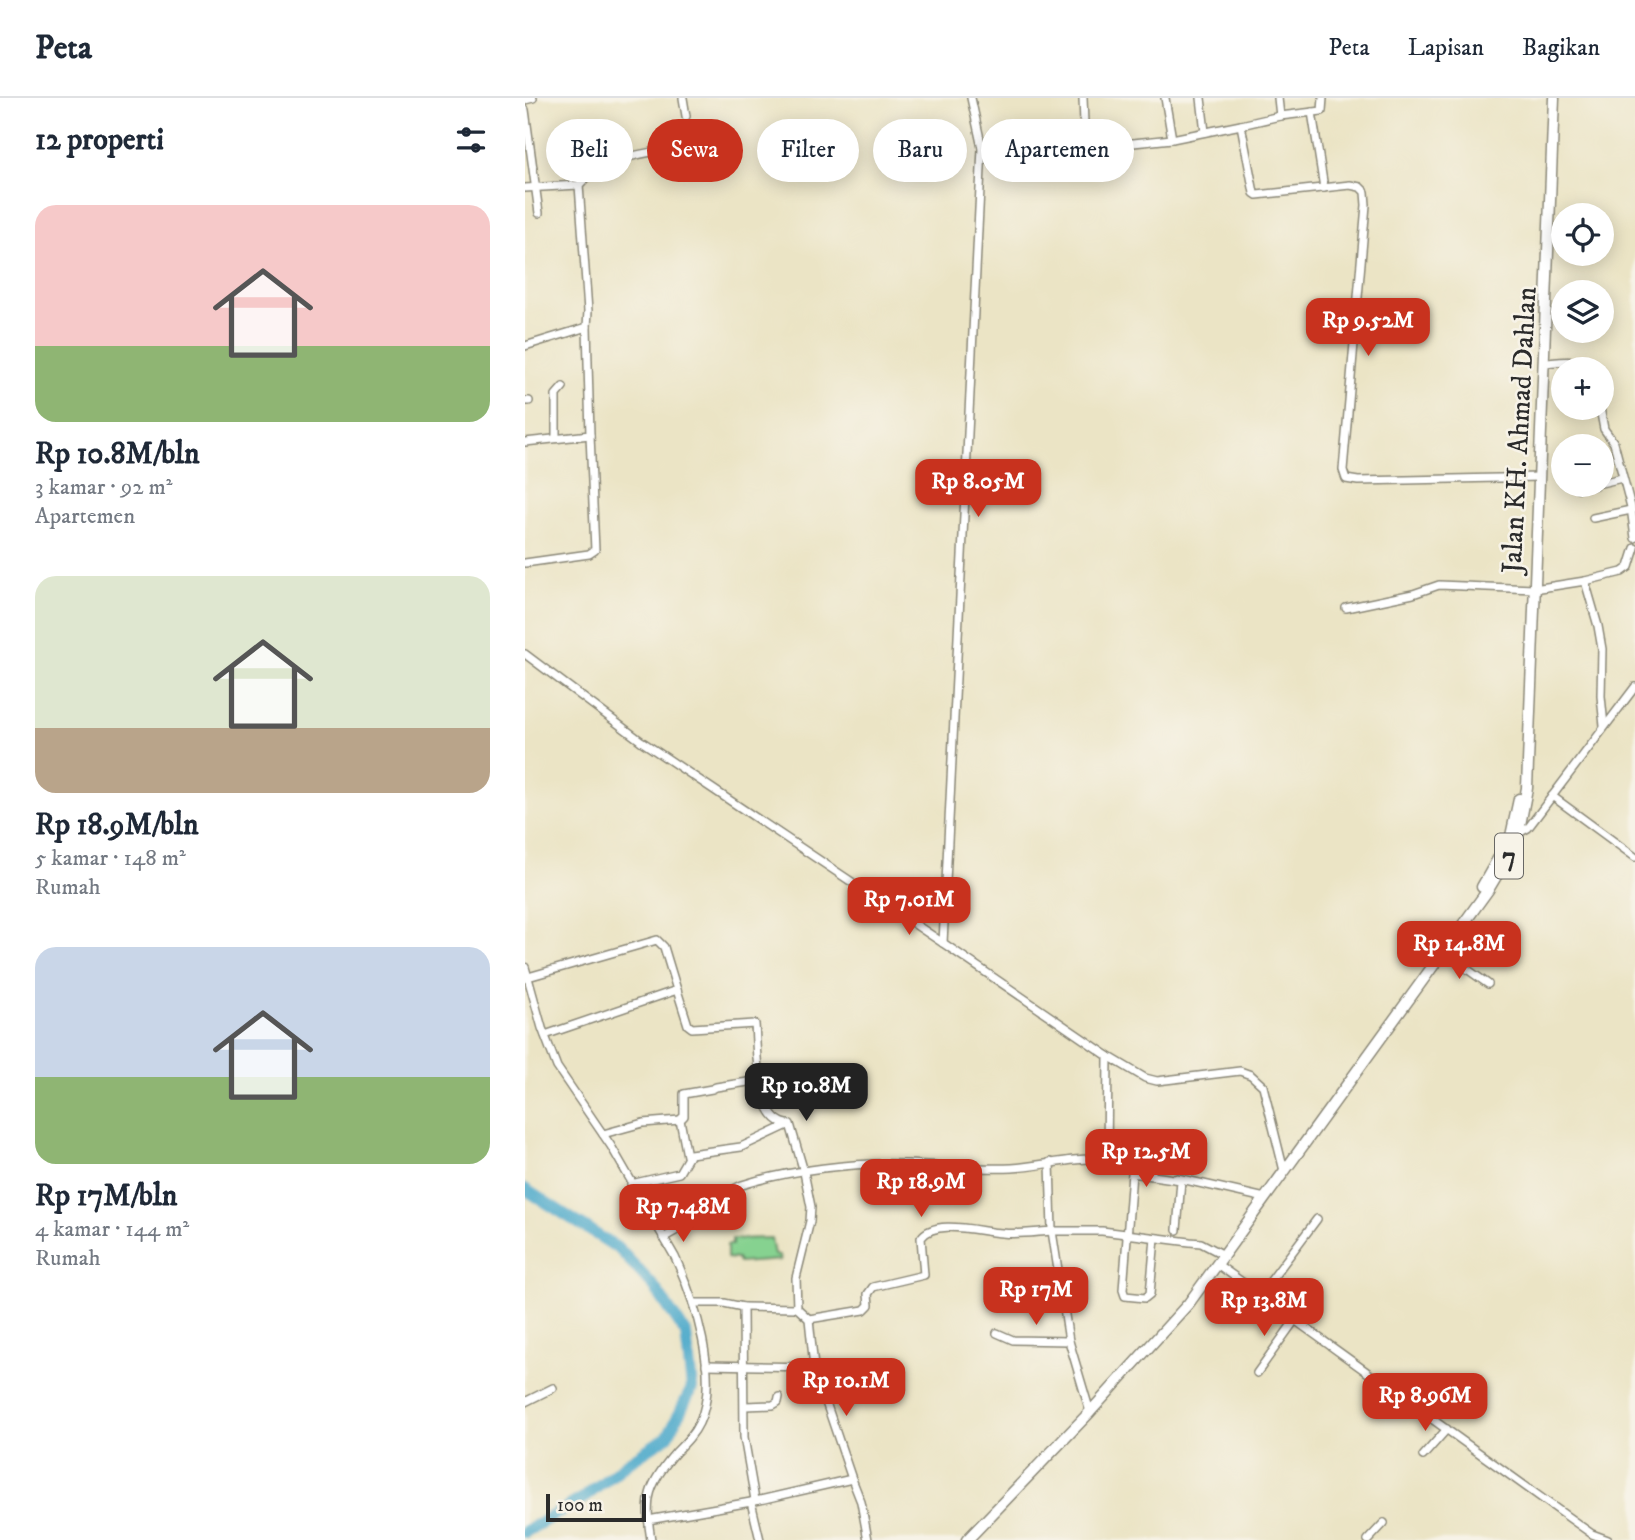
<!DOCTYPE html>
<html lang="id">
<meta charset="utf-8">
<style>
:root{--surface:#fff;--page:#f6f6f7;--text:#1f2937;--muted:#747a83;--line:#e0e1e3;--accent:#c8321e}
body{margin:0;font-family:"IM FELL DW Pica",serif;background:var(--page);color:var(--text);height:100vh;display:flex;flex-direction:column;font-size:26px;white-space:nowrap}
*{box-sizing:border-box;margin:0}
p{font-size:23px;color:var(--muted)}
.icon{flex:none;width:38px;height:38px;fill:none;stroke:currentColor;stroke-width:2;stroke-linecap:round;stroke-linejoin:round}
.map{position:relative;flex:1;overflow:hidden}
.drawer{display:flex;flex-direction:column;background:var(--surface);width:525px}
.drawer>*{flex:none}
.guide{position:absolute;left:21px;top:21px;width:665px;height:63px;display:flex;gap:14px}
.tools{position:absolute;left:1026px;top:105px;display:grid;gap:14px}
.tools a{display:grid;place-items:center;width:63px;height:63px;border-radius:50%;background:var(--surface);box-shadow:0 4px 18px #0003;font-size:35px}
.scale{position:absolute;left:21px;bottom:18px;width:100px;box-sizing:border-box;padding-left:7px;border:4px solid #2b2b2b;border-top:0;font-size:19px;line-height:24px;white-space:nowrap;color:#2b2b2b;-webkit-text-stroke:5px #f7f3e8;paint-order:stroke}
.price{position:absolute;translate:-50% -60px;padding:0 16px;border-radius:14px;background:var(--accent);color:#fff;font-size:23px;line-height:46px;filter:drop-shadow(0 2px 4px #0008)}
.price::after{content:'';position:absolute;left:50%;top:42px;width:21px;height:16px;margin-left:-10px;background:inherit;clip-path:polygon(0 0,100% 0,50% 100%)}
.price.on{background:#222;color:#fff}
ul{padding:0;list-style:none}
li{display:grid;align-content:center;gap:14px;height:371px;padding:0 35px}
li span{display:grid;place-items:center;height:217px;border-radius:21px;color:#555}
li>.icon{margin-inline-start:auto}
span .icon{width:126px;height:126px;fill:#fffc;stroke-width:1}
li b{font-size:30px}
h2{display:flex;justify-content:space-between;align-items:center;height:84px;padding:0 35px;font-size:30px}
.pill{padding:0 24px;border-radius:32px;background:var(--surface);box-shadow:0 4px 18px #0003;font-size:24px;line-height:63px}
.pill.on{background:var(--accent);color:#fff}
header{display:flex;align-items:center;gap:42px;box-sizing:border-box;height:98px;padding:0 35px;background:var(--surface);border-bottom:2px solid var(--line)}
header strong{font-size:33px}
nav{display:flex;gap:38px;margin-inline-start:auto;font-size:24px}
main{display:flex;flex:1;min-height:0}
.map>svg:first-child{display:block}
.green{fill:#86d290;stroke:#587e5e;stroke-width:2}
.lines{fill:none;stroke-linecap:round;stroke-linejoin:round}
.river{stroke:#4ca9ca;stroke-width:12}
.minor-casing{stroke:#8b8878;stroke-width:10}
.highway-casing{stroke:#8b8878;stroke-width:13}
.minor{stroke:#fff;stroke-width:7}
.highway{stroke:#fff;stroke-width:10}
.labels{text-anchor:middle;stroke-width:5;stroke-linejoin:round;paint-order:stroke}
.shield{fill:#f7f3e8;stroke:#686764;stroke-width:2}
.shield-label{font-size:26px;font-weight:bold;fill:#2b2b2b}
.street-label{font-size:28px;fill:#2b2b2b;stroke:#f7f3e8}
</style>
<header>
<strong>Peta</strong>
<nav><a>Peta</a><a>Lapisan</a><a>Bagikan</a></nav>
</header>
<main>
<section class="drawer">
<h2>12 properti<svg class="icon" aria-label="filters" viewBox="0 0 24 24"><path d="M4 7h16M4 17h16"/><circle cx="9" cy="7" r="2"/><circle cx="15" cy="17" r="2"/></svg></h2>
<ul>
<li><span style="background:linear-gradient(#f6c9c9 65%,#8fb573 0)"><svg class="icon" aria-label="home" viewBox="0 0 24 24"><path d="M3 11l9-7 9 7M6 9v11h12V9"/></svg></span><div><b>Rp 10.8M/bln</b><p>3 kamar · 92 m²</p><p>Apartemen</p></div></li>
<li><span style="background:linear-gradient(#dfe7d0 70%,#b9a48a 0)"><svg class="icon" aria-label="home" viewBox="0 0 24 24"><path d="M3 11l9-7 9 7M6 9v11h12V9"/></svg></span><div><b>Rp 18.9M/bln</b><p>5 kamar · 148 m²</p><p>Rumah</p></div></li>
<li><span style="background:linear-gradient(#c9d6e8 60%,#8fb573 0)"><svg class="icon" aria-label="home" viewBox="0 0 24 24"><path d="M3 11l9-7 9 7M6 9v11h12V9"/></svg></span><div><b>Rp 17M/bln</b><p>4 kamar · 144 m²</p><p>Rumah</p></div></li>
</ul>
</section>
<div class="map">
<svg width="1110" height="1442" viewBox="0 0 1110 1442">
<rect width="100%" height="100%" fill="#f7f3e8"/>
<filter id="ink" filterUnits="userSpaceOnUse"><feTurbulence type="fractalNoise" baseFrequency=".0143" numOctaves="2"/><feDisplacementMap in="SourceGraphic" scale="14" xChannelSelector="R" yChannelSelector="G"/><feConvolveMatrix kernelMatrix="1 2 1 2 8 2 1 2 1" color-interpolation-filters="sRGB"/></filter>
<filter id="wash" filterUnits="userSpaceOnUse"><feTurbulence type="fractalNoise" baseFrequency=".00686" numOctaves="4" result="noise"/><feDisplacementMap in="SourceGraphic" scale="28" xChannelSelector="R" yChannelSelector="G"/><feGaussianBlur stdDeviation="1.57" result="paint"/><feColorMatrix in="noise" values="0 0 0 0 0 0 0 0 0 0 0 0 0 0 0 0 0 1.4 0 .05"/><feComposite in="paint" operator="in"/></filter>
<g filter="url(#wash)">
<rect width="100%" height="100%" fill="#ebe4c5"/>
<!-- green -->
<path class="green" d="M 246,1140 L 249,1157 L 254,1158 L 255,1162 L 214,1165 L 212,1161 L 202,1160 L 202,1147 L 207,1147 L 207,1141 Z"/>
<g class="lines">
<!-- river -->
<path class="river" d="M 0,1091 L 94,1151 L 130,1190 L 161,1236 L 167,1290 L 143,1338 L 102,1365 L 60,1399 L 0,1434"/>
</g>
</g>
<g filter="url(#ink)">
<g class="lines">
<!-- minor casing -->
<g class="minor-casing">
<g id="minor">
<path d="M 158,0 L 161,18"/>
<path d="M 558,0 L 560,50"/>
<path d="M 640,0 L 647,41"/>
<path d="M 676,0 L 680,34"/>
<path d="M 753,0 L 755,18"/>
<path d="M 0,2 L 8,0"/>
<path d="M 0,12 L 14,115"/>
<path d="M 787,14 L 799,90"/>
<path d="M 716,27 L 755,18 L 797,13 L 798,0"/>
<path d="M 457,50 L 560,50 L 647,41 L 716,27 L 729,95 L 732,97 L 825,87 L 835,89 L 840,94 L 841,107 L 818,372 L 821,381 L 833,383 L 1015,379"/>
<path d="M 0,90 L 54,87"/>
<path d="M 0,248 L 62,229 L 63,213 L 54,87 C 78,58 120,56 155,49"/>
<path d="M 1020,265 C 1035,264 1054,260 1066,271"/>
<path d="M 0,303 L 4,303"/>
<path d="M 1075,310 L 1079,331 L 1089,345 L 1106,409 L 1110,440"/>
<path d="M 31,340 L 31,297 L 38,289"/>
<path d="M 0,344 L 65,337 L 62,229"/>
<path d="M 1076,385 L 1097,380"/>
<path d="M 1053,390 L 1070,387"/>
<path d="M 1068,420 L 1106,412"/>
<path d="M 0,465 L 64,456 L 70,452 L 65,337"/>
<path d="M 1060,483 L 1073,528 L 1077,551 L 1076,598 L 1079,628"/>
<path d="M 821,510 L 888,496 L 914,487 L 1009,491 L 1060,483 L 1097,474 L 1104,469 L 1110,450"/>
<path d="M 0,556 L 116,643 L 418,845 L 583,958 L 620,980 L 632,983 L 715,973 L 726,977 L 738,988 L 759,1073"/>
<path d="M 1027,698 L 1110,759"/>
<path d="M 990,737 L 1003,730 L 1110,589"/>
<path d="M 418,845 L 457,50 L 446,0"/>
<path d="M 918,854 L 963,886"/>
<path d="M 0,869 L 17,930 L 32,969 L 86,1048 L 150,1159 C 169,1201 196,1280 174,1325 C 169,1336 160,1345 151,1354 C 123,1386 119,1401 126,1442"/>
<path d="M 3,879 L 132,842 L 139,849 L 152,892"/>
<path d="M 20,937 L 152,892 L 163,927 L 167,930 L 230,926 C 232,951 230,1020 262,1026"/>
<path d="M 583,958 L 582,1062 L 627,1074"/>
<path d="M 155,1022 L 162,1058"/>
<path d="M 78,1036 L 118,1025 L 155,1022 L 159,1018 L 159,996 L 187,991 L 191,989 L 236,982"/>
<path d="M 652,1080 L 740,1100"/>
<path d="M 106,1086 L 154,1075 L 165,1056 L 216,1049 L 265,1026 L 279,1074 L 286,1109 L 285,1123 L 271,1180 L 272,1210"/>
<path d="M 138,1140 L 186,1113 L 209,1091 L 217,1087 C 264,1072 331,1064 380,1066 C 416,1067 452,1072 487,1070 C 519,1068 550,1058 582,1062"/>
<path d="M 630,1140 L 625,1196 L 620,1200 L 600,1198 L 598,1192 L 607,1075 L 656,1082 L 652,1132"/>
<path d="M 692,1166 L 1036,1414 L 1067,1436 L 1083,1442"/>
<path d="M 735,1197 L 792,1121"/>
<path d="M 168,1205 L 199,1205 L 218,1209 L 219,1339 L 230,1402"/>
<path d="M 284,1221 L 339,1212 L 344,1207 L 343,1196 L 348,1189 L 399,1177 L 396,1140 C 410,1120 455,1134 477,1135 C 493,1137 511,1134 527,1133 L 525,1064"/>
<path d="M 472,1235 L 488,1242 L 544,1243"/>
<path d="M 181,1267 L 289,1269 L 284,1221 L 272,1210 L 218,1209"/>
<path d="M 289,1269 L 327,1381"/>
<path d="M 732,1275 L 770,1222"/>
<path d="M 0,1304 L 28,1290"/>
<path d="M 220,1308 L 248,1307 L 253,1304 L 254,1299"/>
<path d="M 565,1314 L 544,1243 L 527,1133 L 577,1133 L 665,1144 L 676,1145 L 699,1157"/>
<path d="M 898,1358 L 922,1331"/>
<path d="M 226,1404 L 235,1442"/>
<path d="M 123,1422 L 226,1404 L 327,1381 L 336,1404 L 343,1442"/>
<path d="M 843,1442 L 859,1425"/>
</g>
</g>
<!-- highway casing -->
<g class="highway-casing">
<g id="highway">
<path d="M 957,789 L 986,738 L 994,701"/>
<path d="M 442,1442 L 565,1314 L 664,1205 L 963,792 L 992,743 L 1002,690 L 1029,0"/>
</g>
</g>
<!-- minor -->
<use href="#minor" class="minor"/>
<!-- highway -->
<use href="#highway" class="highway"/>
</g>
</g>
<g class="labels">
<!-- shield labels -->
<rect class="shield" x="970" y="735.5" width="28" height="45" rx="5"/>
<g class="shield-label">
<text x="984" y="767">7</text>
</g>
<!-- street labels -->
<g class="street-label">
<text transform="translate(993 332) rotate(-87)" y="10">Jalan KH. Ahmad Dahlan</text>
</g>
</g>
</svg>
<div class="tools">
<a><svg class="icon" aria-label="locate" viewBox="0 0 24 24"><circle cx="12" cy="12" r="6"/><path d="M12 2v4M12 18v4M2 12h4M18 12h4"/></svg></a>
<a><svg class="icon" aria-label="layers" viewBox="0 0 24 24"><path d="M12 4l9 5-9 5-9-5zM3 14l9 5 9-5"/></svg></a>
<a>+</a>
<a>−</a>
</div>
<div class="scale">100 m</div>
<b class="price" style="left:843px;top:260px">Rp 9.52M</b>
<b class="price" style="left:453px;top:421px">Rp 8.05M</b>
<b class="price" style="left:384px;top:839px">Rp 7.01M</b>
<b class="price" style="left:934px;top:883px">Rp 14.8M</b>
<b class="price on" style="left:281px;top:1025px">Rp 10.8M</b>
<b class="price" style="left:621px;top:1091px">Rp 12.5M</b>
<b class="price" style="left:396px;top:1121px">Rp 18.9M</b>
<b class="price" style="left:158px;top:1146px">Rp 7.48M</b>
<b class="price" style="left:511px;top:1229px">Rp 17M</b>
<b class="price" style="left:739px;top:1240px">Rp 13.8M</b>
<b class="price" style="left:321px;top:1320px">Rp 10.1M</b>
<b class="price" style="left:900px;top:1335px">Rp 8.96M</b>
<div class="guide">
<a class="pill">Beli</a>
<a class="pill on">Sewa</a>
<a class="pill">Filter</a>
<a class="pill">Baru</a>
<a class="pill">Apartemen</a>
</div>
</div>
</main>
